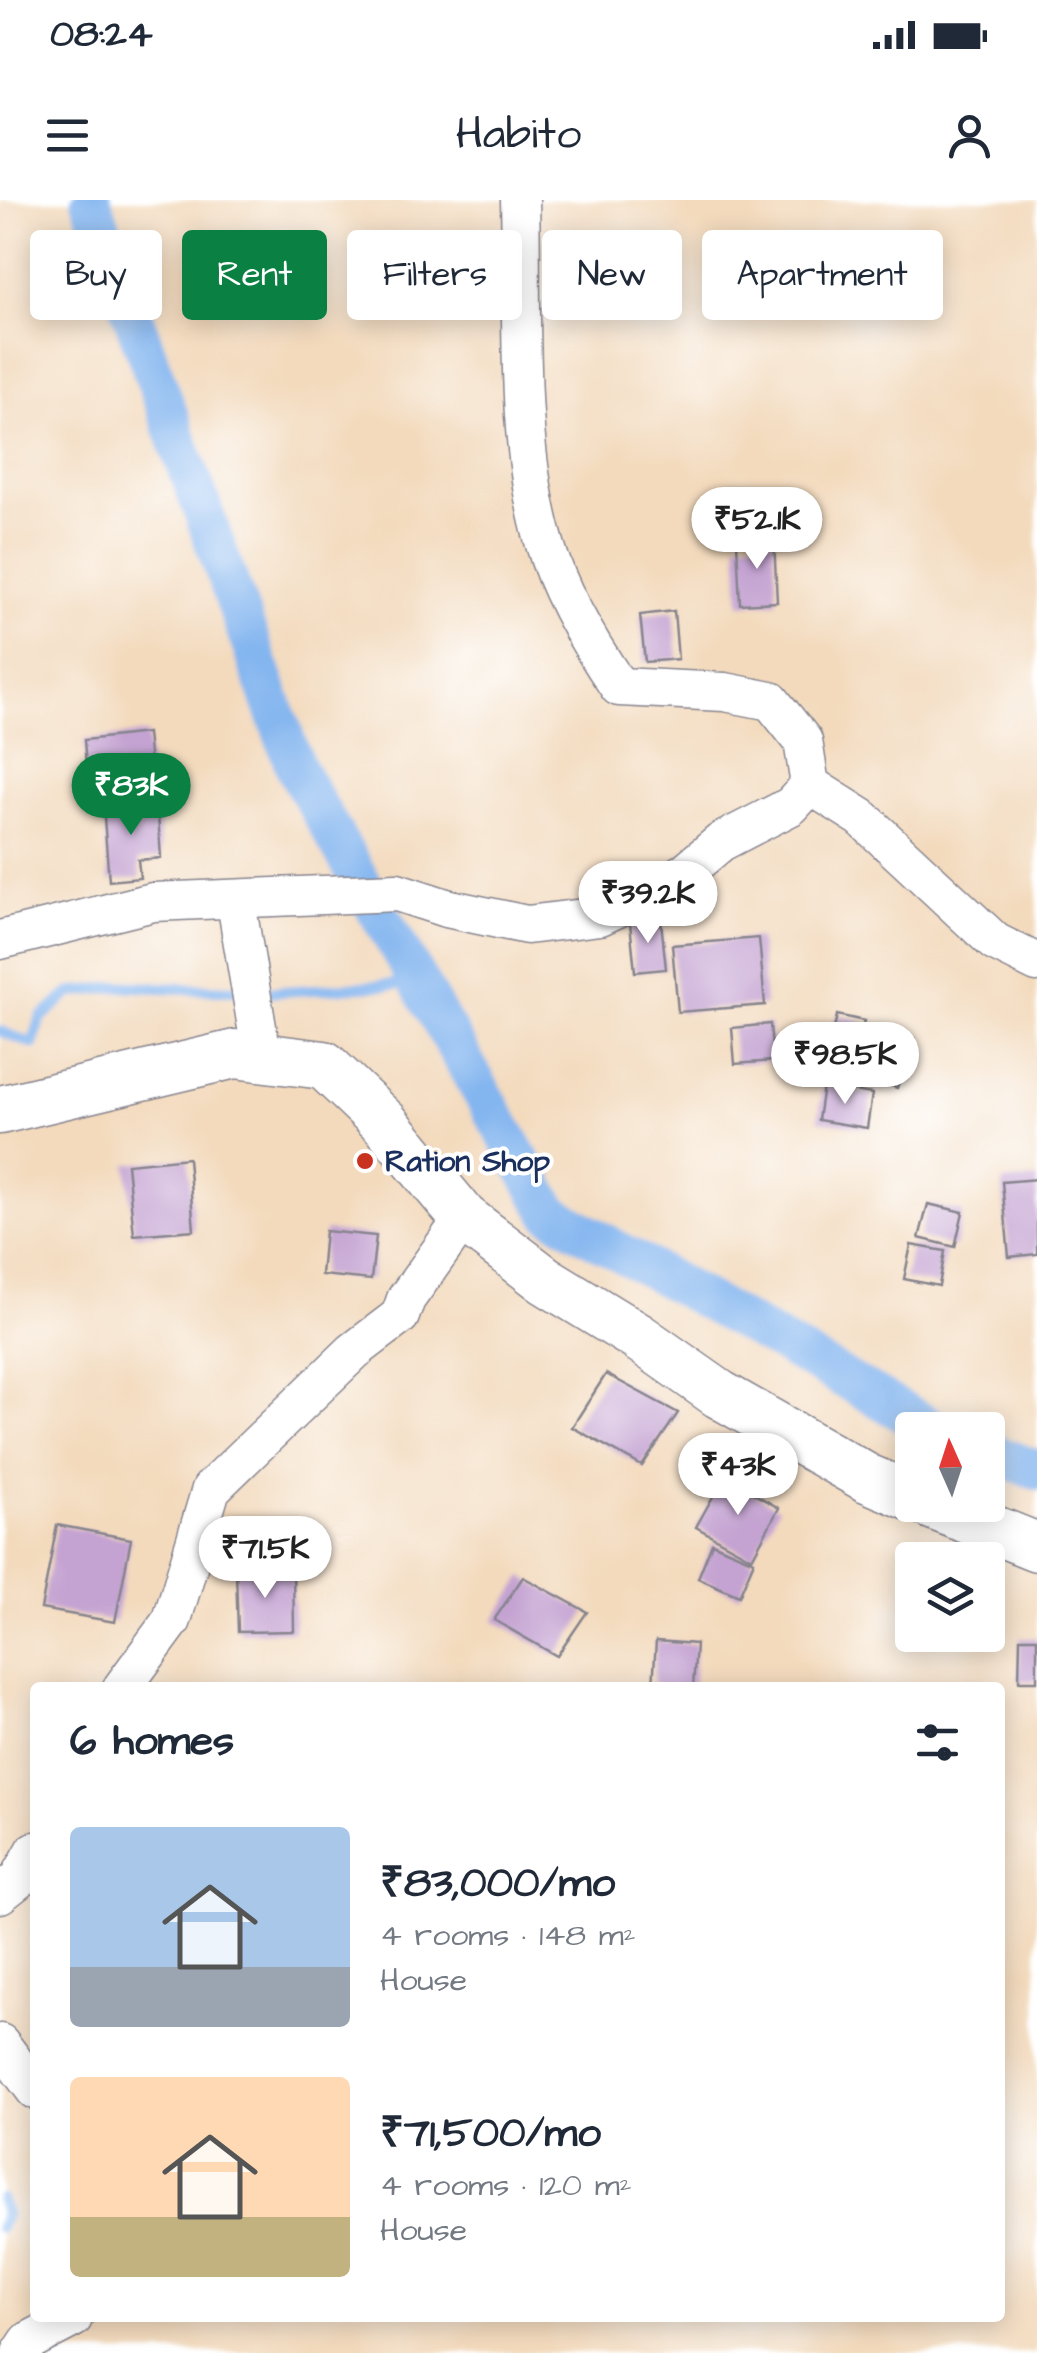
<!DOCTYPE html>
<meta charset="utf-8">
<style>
:root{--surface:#fff;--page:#f6f6f7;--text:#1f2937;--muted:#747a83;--accent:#0b8043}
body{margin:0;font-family:"Architects Daughter",sans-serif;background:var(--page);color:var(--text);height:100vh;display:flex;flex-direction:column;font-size:38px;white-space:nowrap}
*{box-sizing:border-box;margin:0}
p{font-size:32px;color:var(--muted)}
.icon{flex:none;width:55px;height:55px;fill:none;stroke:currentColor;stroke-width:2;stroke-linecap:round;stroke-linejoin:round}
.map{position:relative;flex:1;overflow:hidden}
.drawer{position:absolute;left:30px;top:1482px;width:975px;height:640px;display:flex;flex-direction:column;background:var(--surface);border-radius:10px;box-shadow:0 5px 25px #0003}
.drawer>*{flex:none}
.banner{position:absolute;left:30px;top:30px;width:978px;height:90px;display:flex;gap:20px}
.needle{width:65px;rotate:357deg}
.tools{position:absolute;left:895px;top:1212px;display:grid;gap:20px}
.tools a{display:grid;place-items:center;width:110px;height:110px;border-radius:10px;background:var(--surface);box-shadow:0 5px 25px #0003;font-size:50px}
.price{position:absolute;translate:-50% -85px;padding:0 22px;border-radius:35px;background:#fff;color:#222;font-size:32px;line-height:65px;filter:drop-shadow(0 2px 5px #0008)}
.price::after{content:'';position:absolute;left:50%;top:60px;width:30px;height:22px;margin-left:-15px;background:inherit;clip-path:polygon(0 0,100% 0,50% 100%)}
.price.active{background:var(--accent);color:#fff}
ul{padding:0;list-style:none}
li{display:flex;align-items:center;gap:30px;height:250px;padding:0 40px}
li span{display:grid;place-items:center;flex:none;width:280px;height:200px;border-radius:10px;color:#555}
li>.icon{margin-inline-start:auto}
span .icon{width:120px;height:120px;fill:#fffc;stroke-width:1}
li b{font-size:42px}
h2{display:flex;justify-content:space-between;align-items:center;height:120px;padding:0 40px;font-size:42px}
.tag{padding:0 35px;border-radius:10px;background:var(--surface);box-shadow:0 5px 25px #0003;font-size:35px;line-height:90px}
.tag.active{background:var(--accent);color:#fff}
.status{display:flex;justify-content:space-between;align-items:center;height:70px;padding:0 50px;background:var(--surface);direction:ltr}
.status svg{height:28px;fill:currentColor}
header{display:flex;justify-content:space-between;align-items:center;height:130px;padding:0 40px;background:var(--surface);font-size:45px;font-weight:600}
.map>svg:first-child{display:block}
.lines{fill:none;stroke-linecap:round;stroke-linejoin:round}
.stream{stroke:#83b5ef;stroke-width:11}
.canal{stroke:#83b5ef;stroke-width:40}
.building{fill:#c4a3d2}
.minor-casing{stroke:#87848e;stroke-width:41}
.major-casing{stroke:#87848e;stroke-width:51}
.minor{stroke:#fff;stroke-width:38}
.major{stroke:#fff;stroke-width:48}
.poi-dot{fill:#c8321e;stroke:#fff;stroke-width:4}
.labels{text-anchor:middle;stroke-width:8;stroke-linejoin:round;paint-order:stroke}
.poi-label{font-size:30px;font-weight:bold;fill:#1b2f5e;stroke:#fff;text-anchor:start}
</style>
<div class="status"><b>08:24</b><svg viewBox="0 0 49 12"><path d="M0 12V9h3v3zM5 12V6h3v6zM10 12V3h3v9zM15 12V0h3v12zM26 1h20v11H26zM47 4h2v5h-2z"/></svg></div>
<header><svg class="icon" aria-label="menu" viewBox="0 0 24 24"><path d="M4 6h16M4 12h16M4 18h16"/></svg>Habito<svg class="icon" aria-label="person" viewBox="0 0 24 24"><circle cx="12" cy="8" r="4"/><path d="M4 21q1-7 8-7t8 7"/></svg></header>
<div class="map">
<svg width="1037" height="2153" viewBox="0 0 1037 2153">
<rect width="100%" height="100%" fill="#fff"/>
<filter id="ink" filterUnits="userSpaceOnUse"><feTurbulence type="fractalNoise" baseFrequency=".01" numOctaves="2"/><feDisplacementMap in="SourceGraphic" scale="20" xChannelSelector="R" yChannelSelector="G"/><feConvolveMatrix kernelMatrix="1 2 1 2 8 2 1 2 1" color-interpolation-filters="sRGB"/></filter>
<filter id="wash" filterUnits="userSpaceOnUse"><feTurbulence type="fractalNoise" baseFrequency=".0048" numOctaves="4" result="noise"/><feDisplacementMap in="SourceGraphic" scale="40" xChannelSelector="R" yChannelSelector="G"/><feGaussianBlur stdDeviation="2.25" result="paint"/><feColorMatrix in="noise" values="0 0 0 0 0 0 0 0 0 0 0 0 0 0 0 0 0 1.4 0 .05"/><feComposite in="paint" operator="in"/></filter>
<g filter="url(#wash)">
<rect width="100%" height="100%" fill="#f3dabd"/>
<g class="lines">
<!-- stream -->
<g class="stream">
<path d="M 0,831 L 33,844 L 41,818 L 70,793 L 121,786 L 273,792 L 419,783"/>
<path d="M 0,1999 L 6,2015 L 0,2027"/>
</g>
<!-- canal -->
<g class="canal">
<path d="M 91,0 L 296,569 L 551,1013 L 935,1230"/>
<path d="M 988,1252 L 1037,1270"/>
</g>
</g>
<g id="blocks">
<!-- building -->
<g class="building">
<path d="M 774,340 L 777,402 L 740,404 L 737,342 Z"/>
<path d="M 674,411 L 678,459 L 645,462 L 640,415 Z"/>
<path d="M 147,533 L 152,586 L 88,592 L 84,540 Z"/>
<path d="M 157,601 L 161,658 L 138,660 L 140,678 L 109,681 L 103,605 Z"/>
<path d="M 661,721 L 666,769 L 635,772 L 630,723 Z"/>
<path d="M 759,738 L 765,805 L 678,812 L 672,745 Z"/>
<path d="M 837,815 L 864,821 L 853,873 L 826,867 Z"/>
<path d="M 770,824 L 773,861 L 735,864 L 732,828 Z"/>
<path d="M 882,827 L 914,838 L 897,888 L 865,877 Z"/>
<path d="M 823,886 L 872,894 L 867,928 L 818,920 Z"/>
<path d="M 188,958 L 194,1030 L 134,1035 L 127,964 Z"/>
<path d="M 1037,979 L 1037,1054 L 1009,1057 L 1002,982 Z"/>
<path d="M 928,1004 L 963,1012 L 955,1047 L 919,1038 Z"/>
<path d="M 325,1031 L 376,1036 L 371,1080 L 321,1075 Z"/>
<path d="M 911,1045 L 945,1051 L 939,1086 L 904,1079 Z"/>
<path d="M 606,1174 L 678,1213 L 642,1266 L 572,1227 Z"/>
<path d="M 724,1277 L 779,1308 L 752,1358 L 696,1327 Z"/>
<path d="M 57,1325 L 131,1339 L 115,1422 L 41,1409 Z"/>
<path d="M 712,1343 L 754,1361 L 739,1396 L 698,1378 Z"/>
<path d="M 293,1370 L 294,1431 L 238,1432 L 236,1371 Z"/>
<path d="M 523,1377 L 587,1412 L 557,1456 L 494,1420 Z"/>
<path d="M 1020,1438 L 1037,1438 L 1037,1481 L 1019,1481 Z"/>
<path d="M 656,1441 L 696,1444 L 693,1488 L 653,1485 Z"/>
</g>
</g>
</g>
<g filter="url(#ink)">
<use href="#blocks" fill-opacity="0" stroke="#87848e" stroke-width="2.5"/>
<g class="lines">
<!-- minor casing -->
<g class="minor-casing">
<g id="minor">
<path d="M 810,585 L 862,618 L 995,742 L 1037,763"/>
<path d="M 236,702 L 262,857"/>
<path d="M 0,740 L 153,702 L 397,692 L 446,708 L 527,725 L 600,716 L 672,683 L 721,642 L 791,606 L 810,585 L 803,541 L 771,501 L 725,492 L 619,487 C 591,446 559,393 545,344 C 514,240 523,109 520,0"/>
<path d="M 122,1488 L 172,1420 L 211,1289 L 354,1151 L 400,1116 L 406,1099 L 464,1018"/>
<path d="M 0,1694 L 19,1679 L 35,1651"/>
<path d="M 0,1843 L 35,1890"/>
<path d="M 21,2153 L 29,2141 L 73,2118"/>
</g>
</g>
<!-- major casing -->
<g class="major-casing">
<g id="major">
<path d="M 0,910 L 235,854 L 324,865 L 385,923 L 464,1018 L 545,1080 L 638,1137 L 719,1194 L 867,1278 L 912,1297"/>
<path d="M 932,1305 L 1037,1347"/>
</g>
</g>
<!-- minor -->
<use href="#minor" class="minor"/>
<!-- major -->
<use href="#major" class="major"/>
</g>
</g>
<!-- markers -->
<circle class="poi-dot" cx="365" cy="961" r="10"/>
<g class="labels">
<!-- poi labels -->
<g class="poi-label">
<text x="385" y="971">Ration Shop</text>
</g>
</g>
</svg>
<div class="tools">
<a><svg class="needle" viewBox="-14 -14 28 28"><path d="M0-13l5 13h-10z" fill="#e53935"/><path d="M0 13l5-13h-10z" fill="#747a83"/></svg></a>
<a><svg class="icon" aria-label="layers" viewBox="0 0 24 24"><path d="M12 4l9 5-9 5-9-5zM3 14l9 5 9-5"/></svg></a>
</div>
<b class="price" style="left:757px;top:372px">₹52.1K</b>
<b class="price active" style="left:131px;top:638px">₹83K</b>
<b class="price" style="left:648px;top:746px">₹39.2K</b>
<b class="price" style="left:845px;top:907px">₹98.5K</b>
<b class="price" style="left:738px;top:1318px">₹43K</b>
<b class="price" style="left:265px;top:1401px">₹71.5K</b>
<div class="banner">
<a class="tag">Buy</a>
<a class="tag active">Rent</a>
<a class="tag">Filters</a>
<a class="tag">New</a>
<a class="tag">Apartment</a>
</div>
<section class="drawer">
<h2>6 homes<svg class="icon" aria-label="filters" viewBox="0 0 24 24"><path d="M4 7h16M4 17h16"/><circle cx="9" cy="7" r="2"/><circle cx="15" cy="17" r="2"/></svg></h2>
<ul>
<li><span style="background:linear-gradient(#a9c7e8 70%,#9aa5b1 0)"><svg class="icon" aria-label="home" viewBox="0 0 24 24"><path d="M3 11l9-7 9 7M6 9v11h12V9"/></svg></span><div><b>₹83,000/mo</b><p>4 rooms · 148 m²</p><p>House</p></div></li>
<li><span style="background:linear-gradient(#ffd9b3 70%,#c2b280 0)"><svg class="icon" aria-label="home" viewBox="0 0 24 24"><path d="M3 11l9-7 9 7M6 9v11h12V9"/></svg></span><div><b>₹71,500/mo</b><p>4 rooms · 120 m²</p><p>House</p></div></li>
</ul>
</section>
</div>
